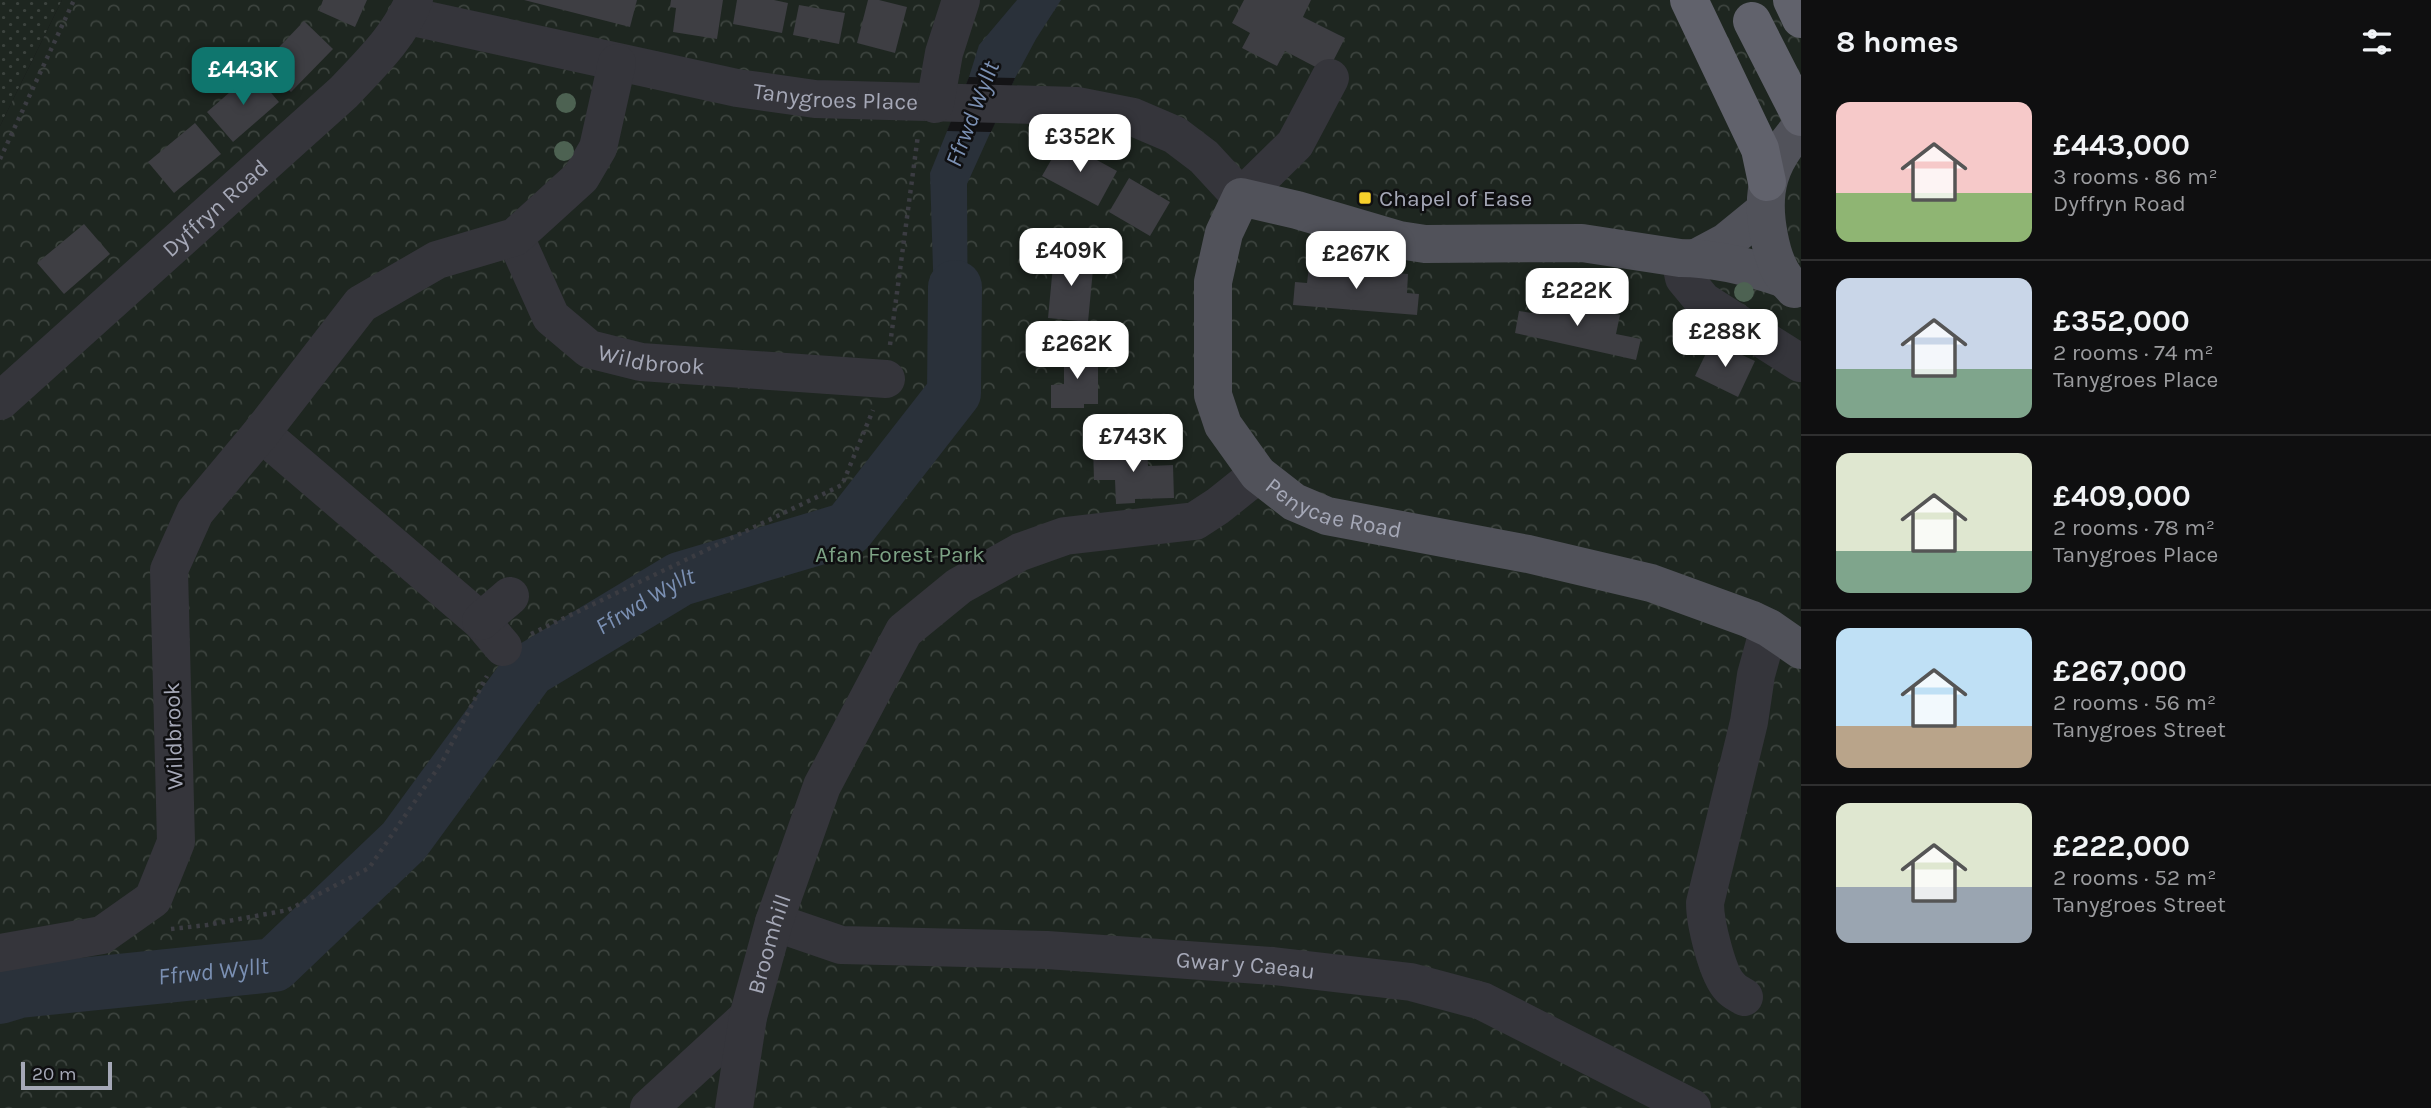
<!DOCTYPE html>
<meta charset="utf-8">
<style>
:root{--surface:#0f0f10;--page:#1d1d1e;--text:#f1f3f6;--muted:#9b9c9f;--line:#2f2f30;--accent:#0f766e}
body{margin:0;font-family:Karla,sans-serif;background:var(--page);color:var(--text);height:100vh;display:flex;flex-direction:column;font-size:26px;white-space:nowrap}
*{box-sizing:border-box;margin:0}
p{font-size:23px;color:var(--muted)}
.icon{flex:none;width:38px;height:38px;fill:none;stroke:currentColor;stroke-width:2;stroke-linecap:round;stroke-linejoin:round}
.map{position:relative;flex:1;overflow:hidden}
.panel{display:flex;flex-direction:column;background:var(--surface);width:630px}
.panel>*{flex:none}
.scale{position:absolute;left:21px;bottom:18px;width:91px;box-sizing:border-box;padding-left:7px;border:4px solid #a5a8b7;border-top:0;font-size:19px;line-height:24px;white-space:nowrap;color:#a5a8b7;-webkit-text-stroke:5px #0f0f11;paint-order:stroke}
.price{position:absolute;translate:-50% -60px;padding:0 16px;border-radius:14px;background:#fff;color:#222;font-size:23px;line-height:46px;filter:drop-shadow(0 2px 4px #0008)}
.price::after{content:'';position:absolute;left:50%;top:42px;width:21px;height:16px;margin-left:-10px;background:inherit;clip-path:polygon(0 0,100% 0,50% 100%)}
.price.selected{background:var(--accent);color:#fff}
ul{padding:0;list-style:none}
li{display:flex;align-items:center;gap:21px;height:175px;padding:0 35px}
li+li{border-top:2px solid var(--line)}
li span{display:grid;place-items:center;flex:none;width:196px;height:140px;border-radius:14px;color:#555}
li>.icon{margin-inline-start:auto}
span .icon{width:84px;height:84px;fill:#fffc;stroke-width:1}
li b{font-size:30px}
h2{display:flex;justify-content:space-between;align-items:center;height:84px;padding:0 35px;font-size:30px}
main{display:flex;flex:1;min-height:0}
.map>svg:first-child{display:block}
.grass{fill:url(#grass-dots)}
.park{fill:url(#park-crowns)}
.water{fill:#2a313a}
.pier{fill:#141416}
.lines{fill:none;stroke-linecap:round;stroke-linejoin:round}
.river{stroke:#2a313a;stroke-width:54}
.building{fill:#3e3e43}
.path{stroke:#3b3c42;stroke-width:4.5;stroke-dasharray:3.5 5;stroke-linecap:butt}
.minor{stroke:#35353b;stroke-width:38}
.major{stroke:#51525a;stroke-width:38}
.highway{stroke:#61626c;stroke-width:38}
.highway-bridge{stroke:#61626c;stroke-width:38}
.tree{fill:#4d6252}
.poi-dot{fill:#f7d12b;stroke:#0f0f11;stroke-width:2.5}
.labels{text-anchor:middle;stroke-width:5;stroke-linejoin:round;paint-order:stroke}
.street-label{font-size:23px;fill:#a5a8b7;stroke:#0f0f11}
.poi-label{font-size:23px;fill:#a5a8b7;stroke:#0f0f11;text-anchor:start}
.park-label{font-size:23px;fill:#7ca284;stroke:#0f0f11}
.water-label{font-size:24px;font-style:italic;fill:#7b90b3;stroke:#0f0f11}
</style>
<main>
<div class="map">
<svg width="1801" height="1108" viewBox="0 0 1801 1108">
<defs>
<pattern id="grass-dots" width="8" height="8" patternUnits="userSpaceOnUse" patternTransform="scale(1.75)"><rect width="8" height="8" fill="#1e2620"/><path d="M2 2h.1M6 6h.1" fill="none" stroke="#3c433e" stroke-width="1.8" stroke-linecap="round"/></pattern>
<pattern id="park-crowns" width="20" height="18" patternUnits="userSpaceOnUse" patternTransform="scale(1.75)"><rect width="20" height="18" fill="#1e2620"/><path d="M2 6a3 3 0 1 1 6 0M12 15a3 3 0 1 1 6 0" fill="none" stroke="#3c433e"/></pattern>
</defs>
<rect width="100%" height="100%" fill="#141416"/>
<!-- grass -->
<path class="grass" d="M 0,0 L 62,0 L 0,126 Z"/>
<!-- park -->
<path class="park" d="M 62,0 L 1801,0 L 1801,1108 L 0,1108 L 0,126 Z"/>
<!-- water -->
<path class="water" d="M 1017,0 L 1061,0 L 1036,39 L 1015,78 L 967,184 L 968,363 L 936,364 L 930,173 L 969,77 L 979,45 Z"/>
<!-- pier -->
<path class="pier" d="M 969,77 L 1015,78 L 991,132 L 947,131 Z"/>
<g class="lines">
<!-- river -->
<path class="river" id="s1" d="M 0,997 L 20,991 L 274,965 L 404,841 L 529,670 L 680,579 L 848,529 L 954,393 L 955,287"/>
</g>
<!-- building -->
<g class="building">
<path d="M 323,0 L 367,0 L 355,27 L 319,11 Z"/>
<path d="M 524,0 L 637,0 L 630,27 Z"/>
<path d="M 671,0 L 723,0 L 717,39 L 673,32 L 676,8 L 670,7 Z"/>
<path d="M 737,0 L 774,0 L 788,3 L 782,33 L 733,24 Z"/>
<path d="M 868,0 L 879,0 L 907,7 L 895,53 L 857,43 Z"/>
<path d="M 1244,0 L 1311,0 L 1303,17 L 1345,38 L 1327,73 L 1285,51 L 1277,66 L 1242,48 L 1250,33 L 1232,23 Z"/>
<path d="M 799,5 L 845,13 L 839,44 L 793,35 Z"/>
<path d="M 304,21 L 333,49 L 291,92 L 262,65 Z"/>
<path d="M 253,72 L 279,102 L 233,142 L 207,112 Z"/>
<path d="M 195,123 L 221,154 L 174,193 L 148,162 Z"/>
<path d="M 1062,141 L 1117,171 L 1098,206 L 1042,176 Z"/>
<path d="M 1129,178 L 1170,202 L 1150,236 L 1109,212 Z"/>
<path d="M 84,224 L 110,254 L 64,294 L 37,263 Z"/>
<path d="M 1054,255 L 1094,259 L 1088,322 L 1048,318 Z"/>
<path d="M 1309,266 L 1408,274 L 1407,293 L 1419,294 L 1417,315 L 1293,305 L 1295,282 L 1307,283 Z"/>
<path d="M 1536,297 L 1620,315 L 1616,334 L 1641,339 L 1636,360 L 1515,333 L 1519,311 L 1532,313 Z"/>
<path d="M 1712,341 L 1755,361 L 1738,397 L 1695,376 Z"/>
<path d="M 1064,351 L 1098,351 L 1098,404 L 1084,404 L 1084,408 L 1051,408 L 1051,385 L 1064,384 Z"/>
<path d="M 1147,446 L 1148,466 L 1173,465 L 1174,498 L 1135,499 L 1135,503 L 1116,504 L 1115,480 L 1094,480 L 1093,447 Z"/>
</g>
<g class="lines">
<!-- path -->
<g class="path">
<path d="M 0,159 L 74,0"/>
<path d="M 890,345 L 918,135"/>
<path d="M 531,634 L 842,485 L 873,410"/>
<path d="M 171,929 L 207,925 L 288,910 L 369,868 L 442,762 L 487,676"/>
</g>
<!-- minor -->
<g class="minor">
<path id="s2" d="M 408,16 L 737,88 L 815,99 L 1077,106 L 1133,117 L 1175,135 L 1204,157 L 1241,197 L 1295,144 L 1330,78"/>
<path d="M 935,104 L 944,53 L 961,0"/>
<path id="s3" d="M 515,237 L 551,317 L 589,349 L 641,362 L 886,379"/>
<path d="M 1680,258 L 1684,278 L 1703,301 L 1800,363"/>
<path id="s4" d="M 0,401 L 344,92 C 371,63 399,37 414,0"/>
<path d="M 261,433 L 481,621 L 503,647"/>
<path d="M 481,621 L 510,596"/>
<path id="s5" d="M 774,922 L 841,945 L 1047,950 L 1273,966 L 1411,982 L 1482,1001 L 1692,1108"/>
<path d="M 0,953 L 102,935 L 153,899 L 176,842 L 169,570 L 195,512 L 261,433 L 361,304 L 437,260 L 515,237 L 581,177 L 598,148 L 617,63"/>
<path d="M 1744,997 C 1739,994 1733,991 1730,987 C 1717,974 1705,922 1705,903 L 1749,722 L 1756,675 L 1769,628"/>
<path d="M 649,1108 L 748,1017"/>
<path id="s6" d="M 734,1108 L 748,1017 L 774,922 L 822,786 L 904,631 L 959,586 L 1020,552 L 1065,536 L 1195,521 L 1218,506 L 1258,474"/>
</g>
<!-- major -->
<g class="major">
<path d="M 1696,258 L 1726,242 L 1764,211"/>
<path id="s7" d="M 1782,278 C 1750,267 1714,258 1680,258 L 1582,243 L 1425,244 L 1399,240 L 1297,210 L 1241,197 L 1224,233 L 1213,282 L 1213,395 L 1223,425 L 1258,474 L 1294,502 L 1327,516 L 1528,554 L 1651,583 L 1750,619 L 1769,628 L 1801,650"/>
<path d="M 1794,289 C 1779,274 1773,257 1769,236 C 1760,191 1769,161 1801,127"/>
</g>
<!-- highway -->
<g class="highway">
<path d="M 1689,0 L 1760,149 L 1767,182"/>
<path d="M 1792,0 L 1801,19"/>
</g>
<!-- highway-bridge -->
<path class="highway-bridge" d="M 1752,21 L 1801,117"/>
</g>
<!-- trees -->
<g class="tree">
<circle cx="566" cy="103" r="10"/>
<circle cx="564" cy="151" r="10"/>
<circle cx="1744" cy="292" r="10"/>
</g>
<!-- markers -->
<rect class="poi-dot" x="1358" y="191" width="14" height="14" rx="3.5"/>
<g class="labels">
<!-- street labels -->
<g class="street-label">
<text dy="8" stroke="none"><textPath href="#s2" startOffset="436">Tanygroes Place</textPath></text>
<text dy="8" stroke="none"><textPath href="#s4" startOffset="289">Dyffryn Road</textPath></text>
<text dy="8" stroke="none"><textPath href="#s3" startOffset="201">Wildbrook</textPath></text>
<text dy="8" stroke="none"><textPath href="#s7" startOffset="931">Penycae Road</textPath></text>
<text transform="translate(173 736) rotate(-92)" y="8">Wildbrook</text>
<text dy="8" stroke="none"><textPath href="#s6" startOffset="168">Broomhill</textPath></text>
<text dy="8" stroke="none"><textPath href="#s5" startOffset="476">Gwar y Caeau</textPath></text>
</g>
<!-- poi labels -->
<g class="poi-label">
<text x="1379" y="206">Chapel of Ease</text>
</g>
<!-- park labels -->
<g class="park-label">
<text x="900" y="562">Afan Forest Park</text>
</g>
<!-- water labels -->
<g class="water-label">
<text transform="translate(972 114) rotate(-69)" y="8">Ffrwd Wyllt</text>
<text dy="8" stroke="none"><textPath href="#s1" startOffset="803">Ffrwd Wyllt</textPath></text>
<text dy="8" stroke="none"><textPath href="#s1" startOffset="215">Ffrwd Wyllt</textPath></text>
</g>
</g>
</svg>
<div class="scale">20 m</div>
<b class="price selected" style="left:243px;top:107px">£443K</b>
<b class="price" style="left:1080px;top:174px">£352K</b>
<b class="price" style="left:1071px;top:288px">£409K</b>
<b class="price" style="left:1356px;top:291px">£267K</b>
<b class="price" style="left:1577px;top:328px">£222K</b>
<b class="price" style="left:1725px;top:369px">£288K</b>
<b class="price" style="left:1077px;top:381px">£262K</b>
<b class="price" style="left:1133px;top:474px">£743K</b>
</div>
<section class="panel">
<h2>8 homes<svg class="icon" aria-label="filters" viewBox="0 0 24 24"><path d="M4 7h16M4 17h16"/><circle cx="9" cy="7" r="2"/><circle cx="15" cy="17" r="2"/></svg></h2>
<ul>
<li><span style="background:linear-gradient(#f6c9c9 65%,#8fb573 0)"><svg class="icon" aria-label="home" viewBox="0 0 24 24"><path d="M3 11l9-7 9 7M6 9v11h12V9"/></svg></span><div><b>£443,000</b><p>3 rooms · 86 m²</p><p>Dyffryn Road</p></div></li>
<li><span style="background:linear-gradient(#c9d6e8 65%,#7fa58c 0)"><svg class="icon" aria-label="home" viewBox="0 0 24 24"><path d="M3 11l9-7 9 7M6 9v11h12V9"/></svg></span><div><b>£352,000</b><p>2 rooms · 74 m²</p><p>Tanygroes Place</p></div></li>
<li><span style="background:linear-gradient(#dfe7d0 70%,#7fa58c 0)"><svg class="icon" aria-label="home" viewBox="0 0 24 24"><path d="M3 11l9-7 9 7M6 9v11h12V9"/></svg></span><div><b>£409,000</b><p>2 rooms · 78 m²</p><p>Tanygroes Place</p></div></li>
<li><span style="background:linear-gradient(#bfe0f5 70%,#b9a48a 0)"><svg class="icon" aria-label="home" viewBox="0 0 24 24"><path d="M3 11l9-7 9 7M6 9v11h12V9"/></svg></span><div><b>£267,000</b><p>2 rooms · 56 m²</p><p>Tanygroes Street</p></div></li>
<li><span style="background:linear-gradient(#dfe7d0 60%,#9aa5b1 0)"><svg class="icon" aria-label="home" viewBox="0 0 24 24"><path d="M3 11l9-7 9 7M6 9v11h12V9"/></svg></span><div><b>£222,000</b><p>2 rooms · 52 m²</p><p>Tanygroes Street</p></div></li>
</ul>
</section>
</main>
